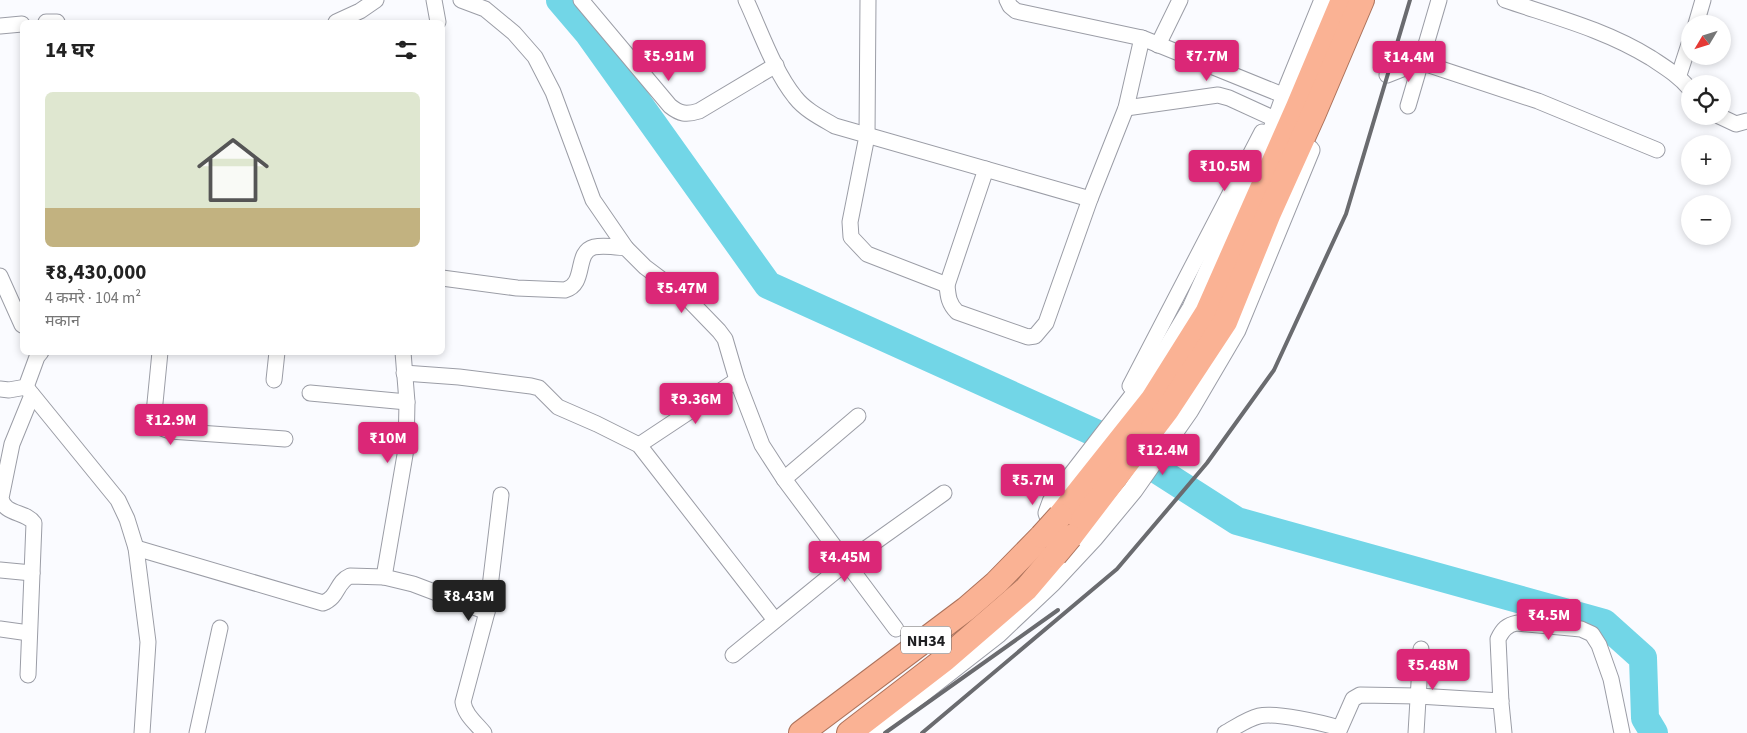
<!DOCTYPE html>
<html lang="hi">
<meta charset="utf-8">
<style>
:root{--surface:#fff;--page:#f6f6f6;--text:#222;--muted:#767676;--line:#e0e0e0;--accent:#db2777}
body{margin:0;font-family:"Source Sans 3","Noto Sans Devanagari",sans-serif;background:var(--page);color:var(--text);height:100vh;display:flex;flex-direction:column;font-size:19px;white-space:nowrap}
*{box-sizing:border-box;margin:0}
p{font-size:16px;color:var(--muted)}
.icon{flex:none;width:28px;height:28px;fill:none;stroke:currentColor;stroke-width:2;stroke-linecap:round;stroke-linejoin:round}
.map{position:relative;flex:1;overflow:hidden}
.panel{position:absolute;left:20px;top:20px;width:425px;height:335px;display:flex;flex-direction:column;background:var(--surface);border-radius:8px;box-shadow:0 2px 8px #0003}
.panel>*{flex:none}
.needle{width:32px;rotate:232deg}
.tools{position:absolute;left:1681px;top:15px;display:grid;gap:10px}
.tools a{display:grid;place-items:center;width:50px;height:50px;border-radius:50%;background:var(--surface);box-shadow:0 2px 8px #0003;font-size:25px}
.price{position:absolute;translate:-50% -42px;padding:0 11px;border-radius:5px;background:var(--accent);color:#fff;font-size:16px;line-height:32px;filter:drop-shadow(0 1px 2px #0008)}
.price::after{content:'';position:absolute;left:50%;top:30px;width:15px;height:11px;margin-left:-8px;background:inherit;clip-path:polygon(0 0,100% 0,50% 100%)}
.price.current{background:#222;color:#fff}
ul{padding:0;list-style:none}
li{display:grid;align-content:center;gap:10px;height:265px;padding:0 25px}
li+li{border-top:1px solid var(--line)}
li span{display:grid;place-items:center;height:155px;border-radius:8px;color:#555}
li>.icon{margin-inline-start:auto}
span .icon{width:90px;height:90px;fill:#fffc;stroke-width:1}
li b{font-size:21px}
h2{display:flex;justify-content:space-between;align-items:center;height:60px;padding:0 25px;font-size:21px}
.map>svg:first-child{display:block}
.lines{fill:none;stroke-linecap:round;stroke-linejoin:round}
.river{stroke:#72d6e7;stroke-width:28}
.minor-casing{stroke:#9b9da6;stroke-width:17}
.tertiary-casing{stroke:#9b9da6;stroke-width:21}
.trunk-casing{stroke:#ac725b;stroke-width:26}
.minor{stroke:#fff;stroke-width:15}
.tertiary{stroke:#fff;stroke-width:19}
.trunk{stroke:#fab294;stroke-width:24}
.rail{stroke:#6a6b6f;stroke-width:4}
.trunk-bridge-casing{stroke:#ac725b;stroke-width:26;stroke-linecap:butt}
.trunk-bridge{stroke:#fab294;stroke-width:24}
.labels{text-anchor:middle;stroke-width:5;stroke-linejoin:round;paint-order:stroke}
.shield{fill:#fff;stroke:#626264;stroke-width:1}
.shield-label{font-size:16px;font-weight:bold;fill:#1e1f22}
</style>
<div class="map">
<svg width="1747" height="733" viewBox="0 0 1747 733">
<rect width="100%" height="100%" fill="#fafbff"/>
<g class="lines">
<!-- river -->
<path class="river" d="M 560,0 L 589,34 L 768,285 L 1109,439 L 1237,521 L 1604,623 L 1643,658 L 1645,718 L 1654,733"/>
<!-- minor casing -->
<g class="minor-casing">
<g id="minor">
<path d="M 434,0 L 438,22"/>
<path d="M 461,0 L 485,9 L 514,33 L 535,57 L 553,92 L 593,200 L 626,248 L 645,267 L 689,300 L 719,331 L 725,339 L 737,380 L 762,445 L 784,479 L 896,629"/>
<path d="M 581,0 L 670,106 C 680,114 686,115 699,111 L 776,65"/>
<path d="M 746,0 C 760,30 774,71 795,97 C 805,110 821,118 835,126 L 1090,199"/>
<path d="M 868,0 L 867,136 L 850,222 L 851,237 L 867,254 L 947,285"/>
<path d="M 1007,0 L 1010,6 L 1016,11 L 1142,38 L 1285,96"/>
<path d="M 1505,0 C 1555,17 1606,30 1651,58 C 1666,68 1678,75 1690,89"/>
<path d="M 46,22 L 57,22"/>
<path d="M 336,22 L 360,11 L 376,0"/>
<path d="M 1696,24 L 1703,0"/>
<path d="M 0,26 L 22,24"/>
<path d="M 1158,45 L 1180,0"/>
<path d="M 1387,75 L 1420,62 L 1538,101 L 1657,150"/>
<path d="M 1679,75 L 1690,41"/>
<path d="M 1408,106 L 1439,0"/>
<path d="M 1126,108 L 1218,95 L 1229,98 L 1277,120"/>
<path d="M 1719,116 L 1736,124 L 1747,121"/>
<path d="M 986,169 L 947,285 C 948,297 949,304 957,312 L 1028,337 L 1035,336 L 1046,323 L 1090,199 L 1126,108 L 1142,38"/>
<path d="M 0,276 L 22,325"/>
<path d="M 442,278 L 517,288 L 565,290 C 587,284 574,252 594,247 C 604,245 616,247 626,248"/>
<path d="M 160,352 L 154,413 C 155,425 159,428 170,431 L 285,439"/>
<path d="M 404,373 L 459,377 L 531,386 L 539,388 L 558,407 L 597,424 L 639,445 L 775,620"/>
<path d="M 274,380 L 277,352"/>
<path d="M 1130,386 L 1262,132"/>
<path d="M 26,387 L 118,500 L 127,519 L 136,548 L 148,642 L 142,733"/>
<path d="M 0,389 L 9,390 L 26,387 L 37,357 L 41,352"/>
<path d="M 310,393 L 407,402"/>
<path d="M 639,445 L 737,380"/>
<path d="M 784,479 L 858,416"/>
<path d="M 136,548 L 323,603 C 339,597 336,582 350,576 L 384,577 L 413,584 L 487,612"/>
<path d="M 0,570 L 32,573"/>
<path d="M 384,577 L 406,449 L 407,402 L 403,352"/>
<path d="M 0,629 L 29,633"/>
<path d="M 733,655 L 847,562 L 944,493"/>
<path d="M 28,675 L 34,523 C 26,511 4,515 1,498 L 12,444 L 32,395"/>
<path d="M 197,733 L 220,628"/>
<path d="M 484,733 C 476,723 465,715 463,702 L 487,612 L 501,495"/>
<path d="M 1225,733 C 1236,727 1247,719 1259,716 C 1275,712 1323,723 1339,728"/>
<path d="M 1338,733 L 1353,699 L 1360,695 L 1418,696 L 1501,701"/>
<path d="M 1416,733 L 1421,649"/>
<path d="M 1504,733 L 1501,703 L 1498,639 C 1503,629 1507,625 1517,623 L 1581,629 L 1592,634 L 1599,645 L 1611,679 L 1622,733"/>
</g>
</g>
<!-- tertiary casing -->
<g class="tertiary-casing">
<g id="tertiary">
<path d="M 1055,534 L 1048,513 L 1052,502 L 1158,365 L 1192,308 L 1277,120 L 1289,86 L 1324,0"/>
<path d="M 870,733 L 997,634 L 1052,582 L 1094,537 L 1133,490 L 1189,410 L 1236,330 L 1310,150"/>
</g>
</g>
<!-- trunk casing -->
<g class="trunk-casing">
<g id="trunk">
<path d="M 1060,516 L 1153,399 L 1207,313 L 1298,107 L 1343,0"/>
<path d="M 1070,537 L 1167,410 L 1225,322 L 1269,213 L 1314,113 L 1362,0"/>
<path d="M 801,733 L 966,609 L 996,583 L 1042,536"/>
<path d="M 849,733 L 945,659 L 1026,589 L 1055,555"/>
</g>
</g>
<!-- minor -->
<use href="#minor" class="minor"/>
<!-- tertiary -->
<use href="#tertiary" class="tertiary"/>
<!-- trunk -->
<use href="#trunk" class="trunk"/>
<!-- rail -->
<g class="rail">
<path d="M 885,733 L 1058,610"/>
<path d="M 922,733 L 1117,569 L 1207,463 L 1274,370 L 1346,214 L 1410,0"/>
</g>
<!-- trunk-bridge casing -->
<g class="trunk-bridge-casing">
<g id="trunk-bridge">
<path d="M 1042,536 L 1060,516"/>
<path d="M 1055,555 L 1070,537"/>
</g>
</g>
<!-- trunk-bridge -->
<use href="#trunk-bridge" class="trunk-bridge"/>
</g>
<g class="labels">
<!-- shield labels -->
<rect class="shield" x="901" y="626.5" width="50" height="27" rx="4"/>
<g class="shield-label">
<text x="926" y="646">NH34</text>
</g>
</g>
</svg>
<div class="tools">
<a><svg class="needle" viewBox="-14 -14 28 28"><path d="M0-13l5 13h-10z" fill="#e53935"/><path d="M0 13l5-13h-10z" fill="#767676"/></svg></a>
<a><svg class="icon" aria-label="locate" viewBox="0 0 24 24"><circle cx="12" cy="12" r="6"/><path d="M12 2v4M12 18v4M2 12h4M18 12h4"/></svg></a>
<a>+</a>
<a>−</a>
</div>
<b class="price" style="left:669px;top:82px">₹5.91M</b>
<b class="price" style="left:1207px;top:82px">₹7.7M</b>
<b class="price" style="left:1409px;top:83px">₹14.4M</b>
<b class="price" style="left:1225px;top:192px">₹10.5M</b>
<b class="price" style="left:682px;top:314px">₹5.47M</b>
<b class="price" style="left:696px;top:425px">₹9.36M</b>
<b class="price" style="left:171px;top:446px">₹12.9M</b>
<b class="price" style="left:388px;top:464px">₹10M</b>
<b class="price" style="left:1163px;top:476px">₹12.4M</b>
<b class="price" style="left:1033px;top:506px">₹5.7M</b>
<b class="price" style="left:845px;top:583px">₹4.45M</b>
<b class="price current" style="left:469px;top:622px">₹8.43M</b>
<b class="price" style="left:1549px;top:641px">₹4.5M</b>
<b class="price" style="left:1433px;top:691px">₹5.48M</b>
<section class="panel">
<h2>14 घर<svg class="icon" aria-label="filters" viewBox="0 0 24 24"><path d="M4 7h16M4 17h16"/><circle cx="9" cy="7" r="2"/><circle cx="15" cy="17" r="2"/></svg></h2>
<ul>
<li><span style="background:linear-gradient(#dfe7d0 75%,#c2b280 0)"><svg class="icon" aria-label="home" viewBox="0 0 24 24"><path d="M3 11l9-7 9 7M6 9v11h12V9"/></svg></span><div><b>₹8,430,000</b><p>4 कमरे · 104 m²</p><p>मकान</p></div></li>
</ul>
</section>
</div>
